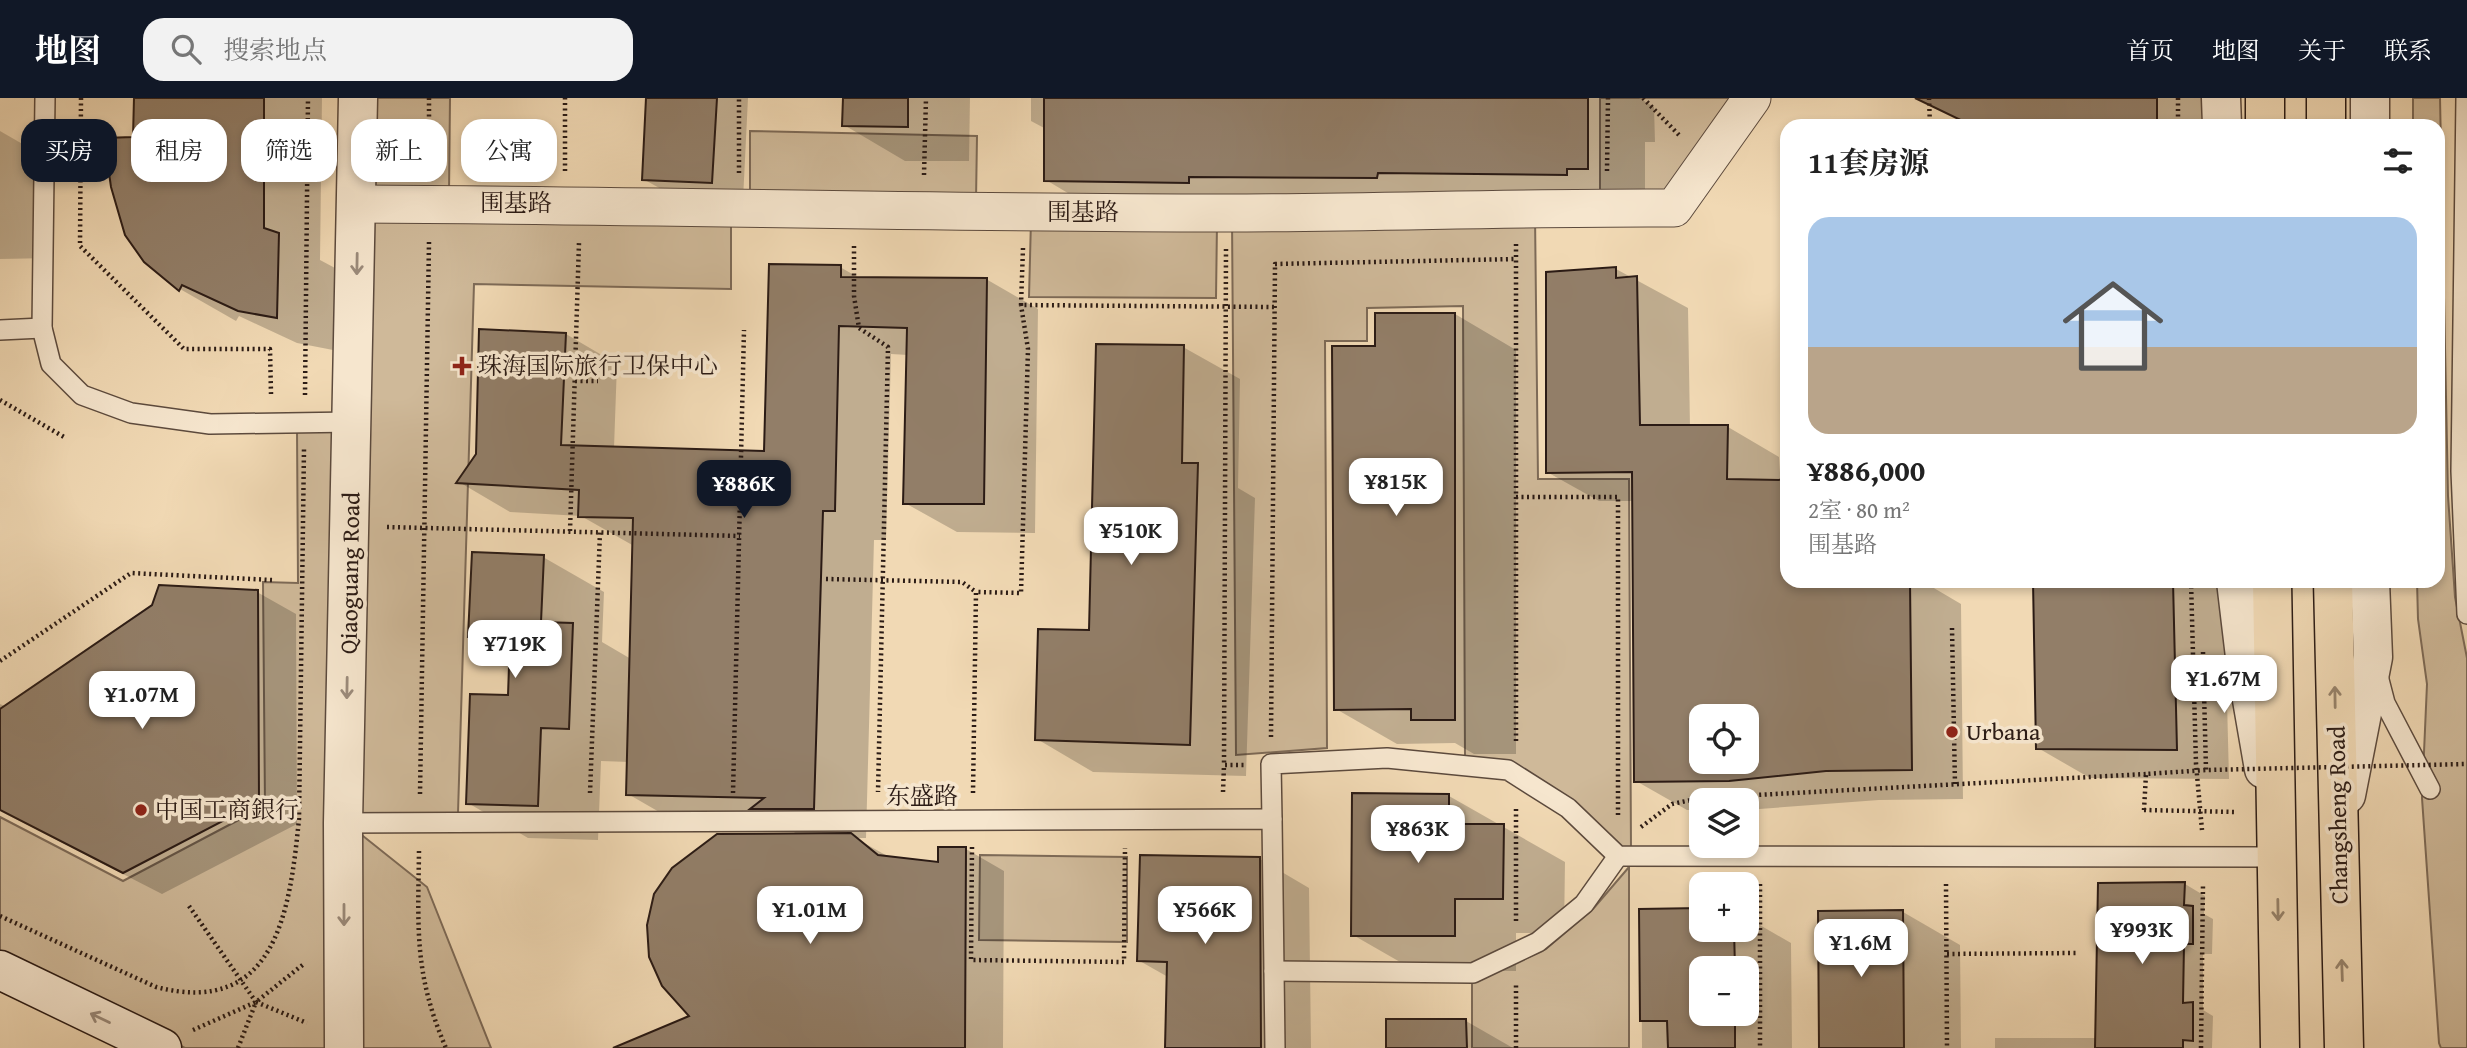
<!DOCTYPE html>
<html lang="zh">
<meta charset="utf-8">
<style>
:root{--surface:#fff;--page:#f2f2f2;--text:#222;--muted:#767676;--accent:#111827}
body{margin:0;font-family:"Gentium Book Plus","Noto Serif SC",serif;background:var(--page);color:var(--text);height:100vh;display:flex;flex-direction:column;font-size:26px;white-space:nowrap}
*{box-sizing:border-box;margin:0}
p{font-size:23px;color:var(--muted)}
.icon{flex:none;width:38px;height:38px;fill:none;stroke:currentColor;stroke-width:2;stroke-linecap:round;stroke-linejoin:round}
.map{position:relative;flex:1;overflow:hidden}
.drawer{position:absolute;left:1780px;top:21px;width:665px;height:469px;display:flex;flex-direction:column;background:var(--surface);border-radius:21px;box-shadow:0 4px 10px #0003}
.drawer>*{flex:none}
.hud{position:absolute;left:21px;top:21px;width:665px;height:63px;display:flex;gap:14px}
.fabs{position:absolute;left:1689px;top:606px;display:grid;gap:14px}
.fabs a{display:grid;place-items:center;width:70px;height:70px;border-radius:14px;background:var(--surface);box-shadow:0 4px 10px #0003;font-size:35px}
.price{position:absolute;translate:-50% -60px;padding:0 16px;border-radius:14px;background:#fff;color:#222;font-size:23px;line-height:46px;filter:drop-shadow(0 2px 4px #0008)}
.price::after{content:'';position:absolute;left:50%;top:42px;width:21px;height:16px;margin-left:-10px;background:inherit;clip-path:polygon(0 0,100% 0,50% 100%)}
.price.selected{background:var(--accent);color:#fff}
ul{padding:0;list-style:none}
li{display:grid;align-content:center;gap:14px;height:371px;padding:0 28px}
li span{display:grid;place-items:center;height:217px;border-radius:21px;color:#555}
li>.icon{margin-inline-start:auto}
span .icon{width:126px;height:126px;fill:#fffc;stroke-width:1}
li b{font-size:30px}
h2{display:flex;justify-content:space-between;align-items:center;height:84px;padding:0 28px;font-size:30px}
.tag{padding:0 24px;border-radius:21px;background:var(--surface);box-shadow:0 4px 10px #0003;font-size:24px;line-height:63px}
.tag.selected{background:var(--accent);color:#fff}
header{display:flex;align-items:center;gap:42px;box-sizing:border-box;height:98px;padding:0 35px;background:var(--accent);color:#fff}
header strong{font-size:33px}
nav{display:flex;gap:38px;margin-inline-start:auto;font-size:24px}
.search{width:490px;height:63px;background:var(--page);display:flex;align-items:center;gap:18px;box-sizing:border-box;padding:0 24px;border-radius:21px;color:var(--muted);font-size:26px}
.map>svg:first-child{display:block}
.green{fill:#cfb999;stroke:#7d6a57;stroke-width:2}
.shadow{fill:#0003;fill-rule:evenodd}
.building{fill:#927e68;stroke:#2b1b15;stroke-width:2;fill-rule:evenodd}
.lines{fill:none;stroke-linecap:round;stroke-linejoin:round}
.service-casing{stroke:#5c4a3d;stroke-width:22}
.minor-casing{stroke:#5c4a3d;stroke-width:39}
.tertiary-casing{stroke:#5c4a3d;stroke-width:41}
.secondary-casing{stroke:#2b1b15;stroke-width:41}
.primary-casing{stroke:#2b1b15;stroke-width:41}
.path{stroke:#2b1b15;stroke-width:4.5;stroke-dasharray:2 3.5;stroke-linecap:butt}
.service{stroke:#f6e6ce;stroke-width:19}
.minor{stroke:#f6e6ce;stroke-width:37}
.tertiary{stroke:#f6e6ce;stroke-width:38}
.secondary{stroke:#f6e6ce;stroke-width:38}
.primary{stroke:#f1d9b4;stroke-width:38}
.path-bridge{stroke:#2b1b15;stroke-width:4.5;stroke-dasharray:2 3.5;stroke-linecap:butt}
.oneway{stroke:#9b8b7b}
.oneway2{stroke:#98846c}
.poi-dot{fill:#8f2418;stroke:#f6e6ce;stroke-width:2.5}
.labels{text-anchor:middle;stroke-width:7;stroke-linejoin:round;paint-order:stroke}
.street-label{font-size:24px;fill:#2b1b15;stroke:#f6e6ce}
.poi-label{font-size:24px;fill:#2b1b15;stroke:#f6e6ce;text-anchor:start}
</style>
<header>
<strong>地图</strong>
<div class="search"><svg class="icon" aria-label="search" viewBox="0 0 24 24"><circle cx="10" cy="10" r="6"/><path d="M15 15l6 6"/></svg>搜索地点</div>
<nav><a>首页</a><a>地图</a><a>关于</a><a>联系</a></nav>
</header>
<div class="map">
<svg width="2467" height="950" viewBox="0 0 2467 950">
<rect width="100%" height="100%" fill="#f1d9b4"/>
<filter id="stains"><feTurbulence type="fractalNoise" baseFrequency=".00286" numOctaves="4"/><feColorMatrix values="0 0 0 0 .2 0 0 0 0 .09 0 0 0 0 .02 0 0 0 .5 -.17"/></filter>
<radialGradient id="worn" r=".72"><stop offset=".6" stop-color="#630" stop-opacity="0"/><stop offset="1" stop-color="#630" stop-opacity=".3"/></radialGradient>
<!-- green -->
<g class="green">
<path d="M 368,0 L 450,0 L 449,95 L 367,95 Z"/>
<path d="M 1600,0 L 1732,0 L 1671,104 L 1600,104 Z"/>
<path d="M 2413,0 L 2440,0 L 2448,398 L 2455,499 L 2467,560 L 2467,950 L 2441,950 L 2439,945 L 2422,700 L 2427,586 L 2418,521 L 2417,483 L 2438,483 L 2438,28 L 2413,28 Z"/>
<path d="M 750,33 L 977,38 L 976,102 L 750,103 Z"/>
<path d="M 1535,117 L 1538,381 L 1629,381 L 1631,752 L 1621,753 L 1570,701 L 1465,661 L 1463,208 L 1367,210 L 1367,243 L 1325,243 L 1327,650 L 1236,657 L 1232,120 Z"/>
<path d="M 368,118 L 731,121 L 731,191 L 474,186 L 458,715 L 352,716 Z"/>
<path d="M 1031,122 L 1217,125 L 1216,200 L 1029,199 Z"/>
<path d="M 297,331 L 347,331 L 337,950 L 185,950 L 0,861 L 0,719 L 123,783 L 265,708 L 263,484 L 298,485 Z"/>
<path d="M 353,730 L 427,789 L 491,950 L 352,950 Z"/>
<path d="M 980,757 L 1127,759 L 1127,844 L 979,842 Z"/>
<path d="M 1629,769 L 1629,950 L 1472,950 L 1472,885 L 1546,851 L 1593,811 Z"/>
</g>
<!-- shadow -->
<g class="shadow">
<path d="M 136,0 L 322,0 L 320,162 L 335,170 L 333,252 L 297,245 L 239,218 L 236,223 L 180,191 L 145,162 L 135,41 Z"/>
<path d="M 648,0 L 748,0 L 743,102 L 674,98 L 643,81 Z"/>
<path d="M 844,0 L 970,0 L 969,63 L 905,63 L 844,27 Z"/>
<path d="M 1031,0 L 1639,0 L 1654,9 L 1655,44 L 1645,44 L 1645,103 L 1103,116 L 1046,82 L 1046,31 L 1031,23 Z"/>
<path d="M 1954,0 L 2201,0 L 2201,28 L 1975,28 Z"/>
<path d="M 0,33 L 52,63 L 53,160 L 0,161 Z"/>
<path d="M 840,169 L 861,181 L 986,181 L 1038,211 L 1035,435 L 957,434 L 905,405 L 908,257 L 891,256 L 886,442 L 874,442 L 866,740 L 855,740 L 891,760 L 940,766 L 966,751 L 1004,773 L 1003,950 L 628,950 L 692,918 L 799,737 L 783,728 L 680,726 L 628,696 L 629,664 L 601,663 L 598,742 L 528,740 L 468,705 L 510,599 L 511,562 L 470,538 L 543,459 L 604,494 L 602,544 L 631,561 L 634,448 L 581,418 L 510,414 L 459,384 L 566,236 L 617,266 L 614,350 L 765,354 Z"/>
<path d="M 1616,171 L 1688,210 L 1690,329 L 1728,329 L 1779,359 L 1787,483 L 1922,483 L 1961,506 L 1963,701 L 1879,702 L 1746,712 L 1746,702 L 1701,702 L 1701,712 L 1687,712 L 1636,683 L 1634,403 L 1599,403 L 1547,374 ZM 1701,618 L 1746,618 L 1746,663 L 1701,663 Z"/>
<path d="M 1455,216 L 1516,252 L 1516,656 L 1474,656 L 1455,645 L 1397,646 L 1336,611 L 1377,250 L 1376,217 Z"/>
<path d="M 1183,249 L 1240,281 L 1238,390 L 1255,400 L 1246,678 L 1093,674 L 1037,641 L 1091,534 Z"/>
<path d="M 2035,483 L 2224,483 L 2229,681 L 2090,680 L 2038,650 Z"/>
<path d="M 257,494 L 296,516 L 297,726 L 162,796 L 0,713 L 0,606 L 7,609 Z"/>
<path d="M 1449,698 L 1565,764 L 1564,835 L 1516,835 L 1516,873 L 1414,872 L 1353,837 Z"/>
<path d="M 1260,761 L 1309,790 L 1311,950 L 1167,950 L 1168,879 L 1138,862 Z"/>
<path d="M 2185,786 L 2205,798 L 2204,816 L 2213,821 L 2212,856 L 2203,856 L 2203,912 L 2213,918 L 2212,950 L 1995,950 L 1995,940 L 2097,940 Z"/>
<path d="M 1641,812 L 1701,812 L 1701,831 L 1746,831 L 1746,819 L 1791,845 L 1792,950 L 1642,950 ZM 1701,870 L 1746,870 L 1746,915 L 1701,915 Z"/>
<path d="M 1903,814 L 1960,847 L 1961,950 L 1821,950 Z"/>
<path d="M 1466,923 L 1513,950 L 1388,950 Z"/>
</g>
<!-- building -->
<g class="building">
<path d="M 134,0 L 264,0 L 264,130 L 279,135 L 277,220 L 238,213 L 182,187 L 179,193 L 144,164 L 125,137 L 111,89 L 104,40 L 133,39 Z"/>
<path d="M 646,0 L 717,0 L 712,85 L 642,82 Z"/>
<path d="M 843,0 L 908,0 L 908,29 L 842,28 Z"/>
<path d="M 1044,0 L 1588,0 L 1588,71 L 1567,71 L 1567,77 L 1378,75 L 1377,80 L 1189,79 L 1189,85 L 1044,83 Z"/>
<path d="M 1915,0 L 2157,0 L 2157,28 L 1973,28 Z"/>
<path d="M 769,166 L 841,167 L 841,179 L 987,180 L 984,406 L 903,406 L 907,230 L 839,228 L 835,413 L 823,413 L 814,711 L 750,711 L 764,700 L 626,697 L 633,420 L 578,419 L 579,392 L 456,385 L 476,356 L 479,231 L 566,235 L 561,347 L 764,353 Z"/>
<path d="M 1616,169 L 1616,180 L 1637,178 L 1640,327 L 1728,327 L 1727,381 L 1787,382 L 1787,483 L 1910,483 L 1912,672 L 1826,673 L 1729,683 L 1634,684 L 1632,374 L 1546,375 L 1546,174 ZM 1701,618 L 1746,618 L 1746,663 L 1701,663 Z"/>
<path d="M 1375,215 L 1455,215 L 1455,622 L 1411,622 L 1411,611 L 1334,612 L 1332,248 L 1375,248 Z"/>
<path d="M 1096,246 L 1184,247 L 1182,365 L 1198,365 L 1190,647 L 1035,642 L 1038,531 L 1089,532 Z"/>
<path d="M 472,454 L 544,457 L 541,524 L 573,525 L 569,631 L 541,630 L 538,708 L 466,706 L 470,596 L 508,597 L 510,540 L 468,539 Z"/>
<path d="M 2033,483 L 2173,483 L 2177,652 L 2036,651 Z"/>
<path d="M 159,487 L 258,492 L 259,704 L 123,775 L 0,712 L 0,611 L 152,507 Z"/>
<path d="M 1352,695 L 1449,696 L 1449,726 L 1504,726 L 1503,801 L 1455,801 L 1455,838 L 1351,838 Z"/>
<path d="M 851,735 L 878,757 L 938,764 L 938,749 L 966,749 L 965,950 L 613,950 L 689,918 L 662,888 L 649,859 L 647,827 L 654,796 L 672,770 L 717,736 Z"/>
<path d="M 1140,757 L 1260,759 L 1261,950 L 1165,950 L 1167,864 L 1137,863 Z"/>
<path d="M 2185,784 L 2184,807 L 2193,808 L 2193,846 L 2184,846 L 2183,905 L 2193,904 L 2193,943 L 2183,942 L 2183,950 L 2095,950 L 2098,785 Z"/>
<path d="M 1701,810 L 1701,831 L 1734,831 L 1735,870 L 1701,870 L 1701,915 L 1735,915 L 1735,950 L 1668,950 L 1667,923 L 1640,923 L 1639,811 Z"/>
<path d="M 1903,812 L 1904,950 L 1819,950 L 1818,813 Z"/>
<path d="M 1386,921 L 1466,921 L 1467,950 L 1386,950 Z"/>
</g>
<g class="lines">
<!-- service casing -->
<g class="service-casing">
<g id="service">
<path d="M 45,0 L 42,230 L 51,266 L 82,297 L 131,315 L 210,326 L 353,324"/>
<path d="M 2466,0 L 2461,373 L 2467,516"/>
<path d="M 0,232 L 42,230"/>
<path d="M 2378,578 L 2385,605 L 2430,691"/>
<path d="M 1272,721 L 1271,666 L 1387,660 L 1508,672 L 1568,710 L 1618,758 L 2277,759"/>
<path d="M 343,725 L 1272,721 L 1275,950"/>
<path d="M 1274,873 L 1473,875 L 1538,844 L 1584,806 L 1618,758"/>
</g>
</g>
<!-- minor casing -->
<g class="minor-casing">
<path id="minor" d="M 358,106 C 647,107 935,115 1224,115 C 1374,115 1524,109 1674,110 L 1752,0"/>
</g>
<!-- tertiary casing -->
<g class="tertiary-casing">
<g id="tertiary">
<path d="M 2221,0 L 2222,28"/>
<path d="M 2370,28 L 2370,0"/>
<path d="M 2236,483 L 2246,567 L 2264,671"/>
<path d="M 2346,697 L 2373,559 L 2370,483"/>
<path d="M 344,950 L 343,725 L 358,0"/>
</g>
</g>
<!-- secondary casing -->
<g class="secondary-casing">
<path id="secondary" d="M 0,872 L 162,950"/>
</g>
<!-- primary casing -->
<g class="primary-casing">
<g id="primary">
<path d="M 2265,0 L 2265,28"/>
<path d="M 2326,28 L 2326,0"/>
<path d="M 2272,483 L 2280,950"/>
<path d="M 2333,483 L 2344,950"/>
</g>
</g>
<!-- path -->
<g class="path">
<path d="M 81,0 L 80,148 L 184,251 L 270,251 L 271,296"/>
<path d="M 429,0 L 429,69"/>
<path d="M 1643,0 L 1679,37"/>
<path d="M 1929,0 L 1930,28"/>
<path d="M 2178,0 L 2178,28"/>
<path d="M 565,73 L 565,0"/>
<path d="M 1607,73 L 1608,0"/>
<path d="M 739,75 L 739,0"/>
<path d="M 924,77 L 926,0"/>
<path d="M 1516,146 L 1516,645"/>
<path d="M 854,148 L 854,198 L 859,230 L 888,249 L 878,694"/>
<path d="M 1023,150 L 1021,207 L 1274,209"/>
<path d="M 1226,151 L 1224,667 L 1244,667"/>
<path d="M 575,283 L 598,283"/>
<path d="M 305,297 L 308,0"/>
<path d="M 0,302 L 64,339"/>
<path d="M 1516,399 L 1618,399 L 1618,718"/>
<path d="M 387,429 L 740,438"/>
<path d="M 570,433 L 579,144"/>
<path d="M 826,481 L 962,484 L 976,494"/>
<path d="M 2191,483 L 2196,666 L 2202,732"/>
<path d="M 1952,530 L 1955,687"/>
<path d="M 2203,554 L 2206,672"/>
<path d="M 0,563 L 131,475 L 272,482"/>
<path d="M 1271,639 L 1275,166 L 1516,161"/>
<path d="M 1223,694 L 1224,667"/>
<path d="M 590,695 L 600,434"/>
<path d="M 733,695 L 744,232"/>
<path d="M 973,695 L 976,494 L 1021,495 L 1028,251 L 1021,207"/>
<path d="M 420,696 L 429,144"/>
<path d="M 2144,712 L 2237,714"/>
<path d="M 1641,729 L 1672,706 L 1701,700 L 2146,676"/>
<path d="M 972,749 L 971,862 L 1124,864 L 1125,750"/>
<path d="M 419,753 C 418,831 414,876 446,950"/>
<path d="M 1760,786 L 1760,950"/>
<path d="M 1946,786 L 1947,950"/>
<path d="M 189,808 L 256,904"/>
<path d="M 0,818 L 156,889 C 277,920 290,811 299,721 L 304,351"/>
<path d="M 1516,823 L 1516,709"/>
<path d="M 1947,856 L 2077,855"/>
<path d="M 193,932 L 256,904 L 305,865"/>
<path d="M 238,950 L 256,904 L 307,925"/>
<path d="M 1516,950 L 1516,884"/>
<path d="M 2201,950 L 2203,786"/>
</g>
<!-- service -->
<use href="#service" class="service"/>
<!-- minor -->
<use href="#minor" class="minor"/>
<!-- tertiary -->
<use href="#tertiary" class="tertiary"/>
<!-- secondary -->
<use href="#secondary" class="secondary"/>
<!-- primary -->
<use href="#primary" class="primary"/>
<!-- path-bridge -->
<path class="path-bridge" d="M 2144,712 L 2146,676 L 2206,672 L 2467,666"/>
</g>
<!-- one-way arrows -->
<defs><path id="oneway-shaft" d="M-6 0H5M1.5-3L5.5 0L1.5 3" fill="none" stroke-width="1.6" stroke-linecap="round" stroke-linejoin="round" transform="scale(1.75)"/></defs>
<g class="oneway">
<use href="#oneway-shaft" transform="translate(357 166) rotate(91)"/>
<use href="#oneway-shaft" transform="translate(347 590) rotate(91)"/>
<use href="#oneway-shaft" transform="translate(344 817) rotate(90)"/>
<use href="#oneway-shaft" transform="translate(100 920) rotate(-154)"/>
</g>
<g class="oneway2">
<use href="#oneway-shaft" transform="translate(2335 599) rotate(-91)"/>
<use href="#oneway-shaft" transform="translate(2278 812) rotate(89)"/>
<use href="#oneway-shaft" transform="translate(2342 872) rotate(-92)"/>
</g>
<!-- markers -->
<g class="poi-dot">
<path d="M458.5 257.5h7v7h7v7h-7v7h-7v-7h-7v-7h7z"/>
<circle cx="1952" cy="634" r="7"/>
<circle cx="141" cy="712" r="7"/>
</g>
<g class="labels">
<!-- street labels -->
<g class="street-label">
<text x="516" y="113">围基路</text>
<text x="1083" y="122">围基路</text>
<text transform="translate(350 475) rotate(-89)" y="8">Qiaoguang Road</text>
<text x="922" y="706">东盛路</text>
<text transform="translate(2338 717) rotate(-91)" y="8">Changsheng Road</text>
</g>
<!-- poi labels -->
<g class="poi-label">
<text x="478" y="276">珠海国际旅行卫保中心</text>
<text x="1966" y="642">Urbana</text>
<text x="155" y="720">中国工商銀行</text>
</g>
</g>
<rect width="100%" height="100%" filter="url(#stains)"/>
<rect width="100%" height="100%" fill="url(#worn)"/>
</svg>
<div class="fabs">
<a><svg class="icon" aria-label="locate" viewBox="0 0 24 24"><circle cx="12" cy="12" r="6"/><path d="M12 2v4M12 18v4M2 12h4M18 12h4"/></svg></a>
<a><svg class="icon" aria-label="layers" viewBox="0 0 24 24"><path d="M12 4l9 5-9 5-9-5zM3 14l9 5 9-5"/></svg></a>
<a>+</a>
<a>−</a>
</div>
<b class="price" style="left:1396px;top:420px">¥815K</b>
<b class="price selected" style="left:744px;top:422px">¥886K</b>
<b class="price" style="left:1131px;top:469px">¥510K</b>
<b class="price" style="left:515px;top:582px">¥719K</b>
<b class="price" style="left:2224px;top:617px">¥1.67M</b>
<b class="price" style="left:142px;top:633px">¥1.07M</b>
<b class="price" style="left:1418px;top:767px">¥863K</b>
<b class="price" style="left:810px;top:848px">¥1.01M</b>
<b class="price" style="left:1205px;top:848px">¥566K</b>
<b class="price" style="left:2142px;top:868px">¥993K</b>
<b class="price" style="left:1861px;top:881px">¥1.6M</b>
<div class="hud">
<a class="tag selected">买房</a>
<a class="tag">租房</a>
<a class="tag">筛选</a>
<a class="tag">新上</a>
<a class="tag">公寓</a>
</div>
<section class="drawer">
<h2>11套房源<svg class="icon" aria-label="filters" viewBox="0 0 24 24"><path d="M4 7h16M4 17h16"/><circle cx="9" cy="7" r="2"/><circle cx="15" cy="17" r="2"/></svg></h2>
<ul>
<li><span style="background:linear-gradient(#a9c7e8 60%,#b9a48a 0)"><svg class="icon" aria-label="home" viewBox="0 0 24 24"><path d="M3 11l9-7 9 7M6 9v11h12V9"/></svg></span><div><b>¥886,000</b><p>2室 · 80 m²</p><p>围基路</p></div></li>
</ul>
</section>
</div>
